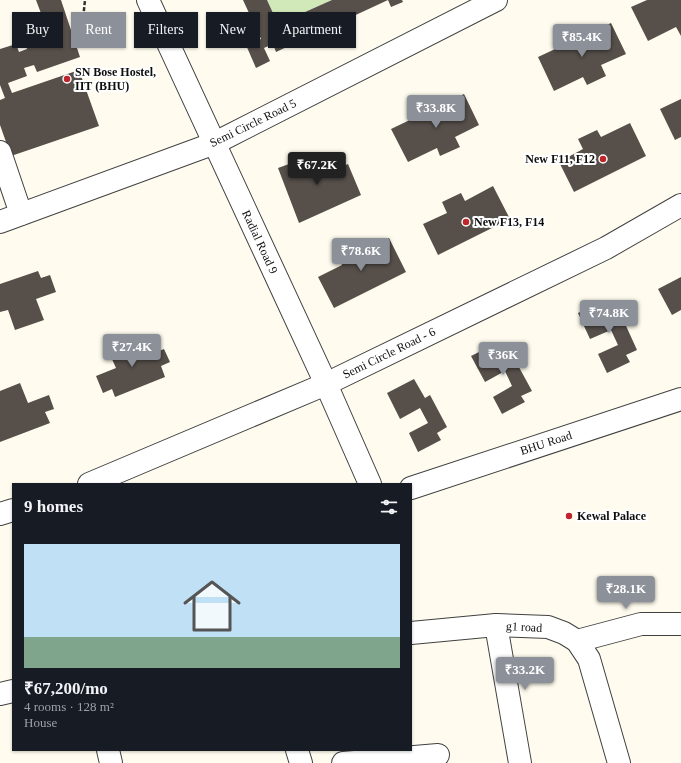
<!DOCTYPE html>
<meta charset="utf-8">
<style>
:root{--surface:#171b24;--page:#242831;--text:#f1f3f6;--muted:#9ea1a6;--line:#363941;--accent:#8c9099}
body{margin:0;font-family:Georgia,serif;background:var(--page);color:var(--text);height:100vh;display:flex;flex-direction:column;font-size:15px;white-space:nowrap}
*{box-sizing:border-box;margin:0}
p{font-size:13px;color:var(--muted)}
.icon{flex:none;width:22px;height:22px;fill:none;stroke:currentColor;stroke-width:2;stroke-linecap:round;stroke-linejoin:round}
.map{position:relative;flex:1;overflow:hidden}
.details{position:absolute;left:12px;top:483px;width:400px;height:268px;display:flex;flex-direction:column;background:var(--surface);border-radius:0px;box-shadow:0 1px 3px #0004}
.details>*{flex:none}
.top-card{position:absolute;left:12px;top:12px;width:400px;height:36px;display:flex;gap:8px}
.price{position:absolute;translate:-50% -34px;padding:0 9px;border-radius:4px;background:var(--accent);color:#fff;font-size:13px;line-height:26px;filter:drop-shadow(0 1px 2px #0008)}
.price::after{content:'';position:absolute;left:50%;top:24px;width:12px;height:9px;margin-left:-6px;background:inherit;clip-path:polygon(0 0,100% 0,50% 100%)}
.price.current{background:#222;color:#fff}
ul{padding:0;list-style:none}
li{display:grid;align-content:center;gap:8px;height:212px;padding:0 12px}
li+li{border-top:1px solid var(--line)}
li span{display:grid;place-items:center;height:124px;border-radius:0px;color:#555}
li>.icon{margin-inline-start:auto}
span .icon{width:72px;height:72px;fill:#fffc;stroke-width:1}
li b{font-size:17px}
h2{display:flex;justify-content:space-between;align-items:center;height:48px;padding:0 12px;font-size:17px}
.chip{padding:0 14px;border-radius:0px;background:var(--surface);box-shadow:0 1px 3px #0004;font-size:14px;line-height:36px}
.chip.current{background:var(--accent);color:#fff}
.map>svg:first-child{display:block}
.green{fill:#d1e9b8}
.building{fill:#564f4a}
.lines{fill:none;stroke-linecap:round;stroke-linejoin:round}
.minor-casing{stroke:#414141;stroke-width:24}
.path{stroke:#303030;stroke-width:2.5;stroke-dasharray:4 2;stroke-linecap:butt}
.minor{stroke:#fff;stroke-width:22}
.poi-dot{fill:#bd262b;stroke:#fff;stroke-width:1.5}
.labels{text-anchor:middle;stroke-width:4;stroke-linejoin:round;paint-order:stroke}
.poi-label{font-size:12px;font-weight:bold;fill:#0e0e0e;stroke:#fff;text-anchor:start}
.street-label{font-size:12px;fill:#0e0e0e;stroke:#fff}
</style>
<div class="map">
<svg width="681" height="763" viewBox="0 0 681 763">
<rect width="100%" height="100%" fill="#fffcef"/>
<!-- green -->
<path class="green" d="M 267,0 L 332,0 L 278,24 Z"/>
<!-- building -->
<g class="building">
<path d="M 36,0 L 61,0 L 80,57 L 37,72 L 34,65 L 24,68 L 27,76 L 8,83 L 12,93 L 79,70 L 99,126 L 11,156 L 0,125 L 0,100 L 5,98 L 0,85 L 0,49 L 16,44 L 19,52 L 27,49 L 25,40 L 48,32 Z"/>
<path d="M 243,0 L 267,0 L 278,24 L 332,0 L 402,0 L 403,2 L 391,7 L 388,0 L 276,52 L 273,44 L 264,48 L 270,61 L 256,68 L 246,45 L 261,39 Z"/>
<path d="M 647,0 L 681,0 L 681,36 L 676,27 L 648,41 L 631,7 Z"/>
<path d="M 611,23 L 626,54 L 601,65 L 606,76 L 587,85 L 583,77 L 554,91 L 538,57 Z"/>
<path d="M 464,94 L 479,125 L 455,137 L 460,147 L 440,156 L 437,148 L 408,162 L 391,129 Z"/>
<path d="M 681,99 L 681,137 L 675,140 L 660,109 Z"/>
<path d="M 630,123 L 646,156 L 574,192 L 559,162 L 583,149 L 578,139 L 597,130 L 601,137 Z"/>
<path d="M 322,152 L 328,173 L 348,164 L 361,195 L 299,223 L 278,168 Z"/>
<path d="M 493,186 L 510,219 L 438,255 L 423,224 L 447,213 L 442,202 L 461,193 L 465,201 Z"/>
<path d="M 389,238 L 406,272 L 334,308 L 318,277 L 342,265 L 337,254 L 356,245 L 360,253 Z"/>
<path d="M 38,271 L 41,278 L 50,275 L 56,292 L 36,299 L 44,320 L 15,330 L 8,310 L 0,312 L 0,284 Z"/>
<path d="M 681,277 L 681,310 L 672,315 L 658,289 Z"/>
<path d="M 607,300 L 616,320 L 622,317 L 637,350 L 626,355 L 630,362 L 607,373 L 598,354 L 618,345 L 611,330 L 590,339 L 578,313 Z"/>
<path d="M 136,337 L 144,357 L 164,349 L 170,362 L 161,366 L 165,377 L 115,397 L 112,389 L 103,393 L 96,376 L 116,368 L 107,348 Z"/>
<path d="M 499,342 L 509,361 L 514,358 L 532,391 L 521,396 L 525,402 L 502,414 L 493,397 L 512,386 L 505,371 L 485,382 L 471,356 Z"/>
<path d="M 414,379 L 425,398 L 430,395 L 447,427 L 437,433 L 441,440 L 418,452 L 409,433 L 428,423 L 420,408 L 400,419 L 387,393 Z"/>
<path d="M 20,383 L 28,403 L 49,395 L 54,409 L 45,412 L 50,423 L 0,442 L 0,391 Z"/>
</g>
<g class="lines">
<!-- minor casing -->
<g class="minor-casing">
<g id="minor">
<path d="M 148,0 L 326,384 L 370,484"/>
<path d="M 0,152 L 21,214"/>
<path d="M 0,222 L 215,143 L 496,0"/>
<path d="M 89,484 L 326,384 L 606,248 L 681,205"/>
<path d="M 411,488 L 681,399"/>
<path d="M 0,514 L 13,510"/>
<path d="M 496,625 L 520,763"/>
<path d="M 411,633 L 496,625 L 548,627 L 564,633 L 577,641 L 589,659 L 619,763"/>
<path d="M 577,641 L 641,624 L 681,624"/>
<path d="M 0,694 L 13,691"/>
<path d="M 108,750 L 111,763"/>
<path d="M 297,750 L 301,763"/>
<path d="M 343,763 L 438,755"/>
</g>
</g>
<!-- path -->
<path class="path" d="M 82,29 L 85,0"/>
<!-- minor -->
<use href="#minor" class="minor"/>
</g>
<!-- markers -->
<g class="poi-dot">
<circle cx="67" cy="79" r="4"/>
<circle cx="603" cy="159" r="4"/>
<circle cx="466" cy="222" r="4"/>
<circle cx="569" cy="516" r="4"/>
</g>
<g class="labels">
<!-- poi labels -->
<g class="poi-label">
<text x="75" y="76">SN Bose Hostel,<tspan x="75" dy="14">IIT (BHU)</tspan></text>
<text x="595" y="163" text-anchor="end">New F11, F12</text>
<text x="474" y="226">New F13, F14</text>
<text x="577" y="520">Kewal Palace</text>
</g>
<!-- street labels -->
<g class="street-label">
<text transform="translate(253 123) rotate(-26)" y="4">Semi Circle Road 5</text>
<text transform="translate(260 242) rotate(65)" y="4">Radial Road 9</text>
<text transform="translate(389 353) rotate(-26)" y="4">Semi Circle Road - 6</text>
<text transform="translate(546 443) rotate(-18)" y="4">BHU Road</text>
<text transform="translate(524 627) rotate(3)" y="4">g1 road</text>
</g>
</g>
</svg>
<b class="price" style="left:582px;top:58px">₹85.4K</b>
<b class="price" style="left:436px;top:129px">₹33.8K</b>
<b class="price current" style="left:317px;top:186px">₹67.2K</b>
<b class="price" style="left:361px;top:272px">₹78.6K</b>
<b class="price" style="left:609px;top:334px">₹74.8K</b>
<b class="price" style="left:132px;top:368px">₹27.4K</b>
<b class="price" style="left:503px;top:376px">₹36K</b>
<b class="price" style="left:626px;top:610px">₹28.1K</b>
<b class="price" style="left:525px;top:691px">₹33.2K</b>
<div class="top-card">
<a class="chip">Buy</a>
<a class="chip current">Rent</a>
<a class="chip">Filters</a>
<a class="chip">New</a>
<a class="chip">Apartment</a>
</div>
<section class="details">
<h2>9 homes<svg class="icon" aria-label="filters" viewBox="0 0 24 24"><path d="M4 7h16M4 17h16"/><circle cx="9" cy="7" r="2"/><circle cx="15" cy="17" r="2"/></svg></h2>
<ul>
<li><span style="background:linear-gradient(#bfe0f5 75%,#7fa58c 0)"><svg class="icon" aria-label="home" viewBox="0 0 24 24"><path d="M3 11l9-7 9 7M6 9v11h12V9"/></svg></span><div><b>₹67,200/mo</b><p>4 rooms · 128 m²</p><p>House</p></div></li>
</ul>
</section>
</div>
